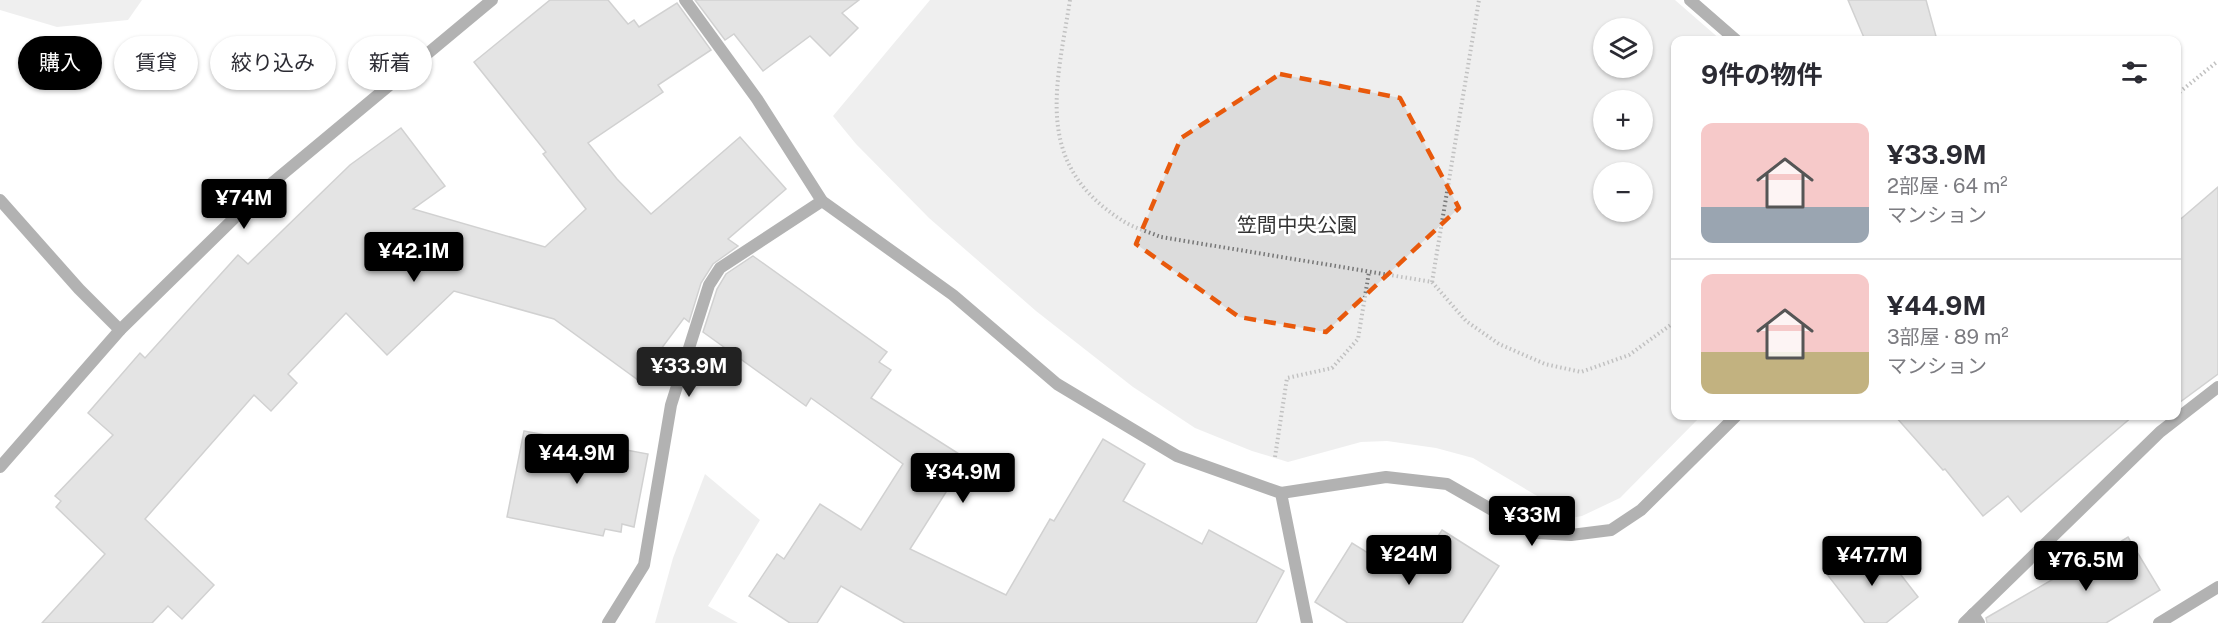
<!DOCTYPE html>
<html lang="ja">
<meta charset="utf-8">
<style>
:root{--surface:#fff;--page:#f2f2f3;--text:#2b2b33;--muted:#7c7c81;--line:#e1e1e2;--accent:#000}
body{margin:0;font-family:"Public Sans","Noto Sans JP",sans-serif;background:var(--page);color:var(--text);height:100vh;display:flex;flex-direction:column;font-size:22px;white-space:nowrap}
*{box-sizing:border-box;margin:0}
p{font-size:20px;color:var(--muted)}
.icon{flex:none;width:33px;height:33px;fill:none;stroke:currentColor;stroke-width:2;stroke-linecap:round;stroke-linejoin:round}
.map{position:relative;flex:1;overflow:hidden}
.side{position:absolute;left:1671px;top:36px;width:510px;height:384px;display:flex;flex-direction:column;background:var(--surface);border-radius:12px;box-shadow:0 2px 4px #0004}
.side>*{flex:none}
.top-card{position:absolute;left:18px;top:36px;width:570px;height:54px;display:flex;gap:12px}
.controls{position:absolute;left:1593px;top:18px;display:grid;gap:12px}
.controls a{display:grid;place-items:center;width:60px;height:60px;border-radius:50%;background:var(--surface);box-shadow:0 2px 4px #0004;font-size:30px}
.price{position:absolute;translate:-50% -51px;padding:0 14px;border-radius:6px;background:var(--accent);color:#fff;font-size:20px;line-height:39px;filter:drop-shadow(0 2px 3px #0008)}
.price::after{content:'';position:absolute;left:50%;top:36px;width:18px;height:14px;margin-left:-9px;background:inherit;clip-path:polygon(0 0,100% 0,50% 100%)}
.price.active{background:#222;color:#fff}
ul{padding:0;list-style:none}
li{display:flex;align-items:center;gap:18px;height:150px;padding:0 30px}
li+li{border-top:2px solid var(--line)}
li span{display:grid;place-items:center;flex:none;width:168px;height:120px;border-radius:12px;color:#555}
li>.icon{margin-inline-start:auto}
span .icon{width:72px;height:72px;fill:#fffc;stroke-width:1}
li b{font-size:26px}
h2{display:flex;justify-content:space-between;align-items:center;height:72px;padding:0 30px;font-size:26px}
.tag{padding:0 21px;border-radius:27px;background:var(--surface);box-shadow:0 2px 4px #0004;font-size:21px;line-height:54px}
.tag.active{background:var(--accent);color:#fff}
.map>svg:first-child{display:block}
.green{fill:#dcdcdc;fill-rule:evenodd}
.building{fill:#c4c4c4;stroke:#999;stroke-width:1.5}
.lines{fill:none;stroke-linecap:round;stroke-linejoin:round}
.path{stroke:#777;stroke-width:4;stroke-dasharray:1.5 3;stroke-linecap:butt}
.service{stroke:#555;stroke-width:12}
.minor{stroke:#555;stroke-width:12}
.tertiary{stroke:#555;stroke-width:12}
.marked{fill:none;stroke:#e8590c;stroke-width:4.5;stroke-dasharray:12 8;stroke-linejoin:round}
.labels{text-anchor:middle;stroke-width:5;stroke-linejoin:round;paint-order:stroke}
.park-label{font-size:20px;fill:#333;stroke:#fff}
</style>
<div class="map">
<svg width="2218" height="623" viewBox="0 0 2218 623">
<rect width="100%" height="100%" fill="#fff"/>
<!-- green -->
<g class="green">
<path d="M 0,0 L 142,0 L 128,20 L 57,27 L 0,10 Z"/>
<path d="M 930,0 L 1675,0 L 1721,40 L 1676,40 L 1676,416 L 1701,416 L 1620,498 L 1582,516 L 1549,522 L 1533,518 L 1539,497 L 1473,458 L 1436,448 L 1387,441 L 1361,442 L 1288,462 L 1252,451 L 1195,428 L 1133,387 L 1036,311 L 929,218 L 856,144 L 833,116 ZM 1642,28 L 1642,68 L 1604,68 L 1604,28 ZM 1642,100 L 1642,140 L 1604,140 L 1604,100 ZM 1604,172 L 1642,172 L 1642,212 L 1604,212 Z"/>
<path d="M 705,474 L 760,520 L 708,606 L 738,623 L 655,623 L 673,558 Z"/>
</g>
<!-- building -->
<g class="building">
<path d="M 550,0 L 608,0 L 628,24 L 634,20 L 639,27 L 677,3 L 711,50 L 658,85 L 663,92 L 588,143 L 617,179 L 651,214 L 740,137 L 786,189 L 728,239 L 738,246 L 713,264 L 701,283 L 689,322 L 684,318 L 638,380 L 554,319 L 454,291 L 387,355 L 346,313 L 288,374 L 297,383 L 271,411 L 254,395 L 145,519 L 214,585 L 182,619 L 168,606 L 152,623 L 42,623 L 105,554 L 56,507 L 61,501 L 55,496 L 113,435 L 88,413 L 140,353 L 145,358 L 238,255 L 248,264 L 350,165 L 401,128 L 445,186 L 413,209 L 545,247 L 586,209 L 543,154 L 546,152 L 474,62 Z"/>
<path d="M 695,0 L 859,0 L 842,13 L 858,28 L 830,56 L 810,36 L 763,71 L 734,34 L 725,40 Z"/>
<path d="M 1848,0 L 1926,0 L 1937,40 L 1865,40 Z"/>
<path d="M 2218,187 L 2218,374 L 2176,405 L 2176,223 Z"/>
<path d="M 753,256 L 887,352 L 879,362 L 891,370 L 871,398 L 967,459 L 910,549 L 1006,595 L 1050,519 L 1054,521 L 1103,439 L 1145,464 L 1123,501 L 1202,544 L 1209,530 L 1284,571 L 1256,623 L 905,623 L 841,586 L 817,623 L 790,623 L 749,596 L 777,554 L 784,559 L 820,504 L 861,530 L 903,464 L 811,398 L 806,406 L 703,332 L 717,289 L 726,274 Z"/>
<path d="M 1895,416 L 2133,416 L 2021,512 L 2008,496 L 1983,516 L 1945,469 L 1943,470 Z"/>
<path d="M 524,431 L 648,454 L 634,527 L 622,524 L 621,532 L 605,529 L 603,536 L 507,517 Z"/>
<path d="M 1442,530 L 1499,566 L 1462,623 L 1348,623 L 1315,602 L 1352,543 L 1410,579 Z"/>
<path d="M 2128,537 L 2160,590 L 2106,623 L 1987,623 L 1986,618 L 2067,571 L 2068,574 Z"/>
<path d="M 1858,549 L 1870,565 L 1884,553 L 1918,597 L 1886,623 L 1865,623 L 1826,573 Z"/>
</g>
<g class="lines">
<!-- path -->
<g class="path">
<path d="M 1070,0 C 1056,89 1033,164 1123,221 C 1134,228 1149,232 1161,237 L 1432,282 L 1466,321 L 1499,344 L 1545,364 L 1581,372 L 1629,355 L 1676,321"/>
<path d="M 2176,95 L 2218,61"/>
<path d="M 1432,282 L 1479,0"/>
<path d="M 1275,457 L 1287,378 L 1332,368 L 1358,339 L 1369,272"/>
</g>
<!-- service -->
<g class="service">
<path d="M 685,0 L 757,99 L 822,201 L 953,295 L 1057,384 L 1177,456 L 1281,493 L 1307,623"/>
<path d="M 0,200 L 79,289 L 120,330"/>
<path d="M 1964,623 L 2160,432 L 2218,387"/>
<path d="M 2159,623 L 2218,587"/>
</g>
<!-- minor -->
<g class="minor">
<path d="M 1690,0 L 1736,40"/>
<path d="M 1281,493 L 1386,477 L 1447,484 L 1494,511 L 1537,533 L 1571,535 L 1611,530 L 1641,510 L 1736,416"/>
<path d="M 1973,614 L 1979,623"/>
<path d="M 608,623 L 644,565 L 671,405 L 709,285 L 720,268 L 822,201"/>
</g>
<!-- tertiary -->
<path class="tertiary" d="M 0,467 L 120,330 L 260,193 L 492,0"/>
</g>
<!-- marked area -->
<path d="M0 0H2218V623H0ZM 1280,74 L 1400,98 L 1459,208 L 1326,332 L 1239,317 L 1136,244 L 1181,138 Z" fill="#fff" fill-opacity=".55" fill-rule="evenodd"/>
<path class="marked" d="M 1280,74 L 1400,98 L 1459,208 L 1326,332 L 1239,317 L 1136,244 L 1181,138 Z"/>
<g class="labels">
<!-- park labels -->
<g class="park-label">
<text x="1297" y="232">笠間中央公園</text>
</g>
</g>
</svg>
<div class="controls">
<a><svg class="icon" aria-label="layers" viewBox="0 0 24 24"><path d="M12 4l9 5-9 5-9-5zM3 14l9 5 9-5"/></svg></a>
<a>+</a>
<a>−</a>
</div>
<b class="price" style="left:244px;top:230px">¥74M</b>
<b class="price" style="left:414px;top:283px">¥42.1M</b>
<b class="price active" style="left:689px;top:398px">¥33.9M</b>
<b class="price" style="left:577px;top:485px">¥44.9M</b>
<b class="price" style="left:963px;top:504px">¥34.9M</b>
<b class="price" style="left:1532px;top:547px">¥33M</b>
<b class="price" style="left:1409px;top:586px">¥24M</b>
<b class="price" style="left:1872px;top:587px">¥47.7M</b>
<b class="price" style="left:2086px;top:592px">¥76.5M</b>
<div class="top-card">
<a class="tag active">購入</a>
<a class="tag">賃貸</a>
<a class="tag">絞り込み</a>
<a class="tag">新着</a>
</div>
<section class="side">
<h2>9件の物件<svg class="icon" aria-label="filters" viewBox="0 0 24 24"><path d="M4 7h16M4 17h16"/><circle cx="9" cy="7" r="2"/><circle cx="15" cy="17" r="2"/></svg></h2>
<ul>
<li><span style="background:linear-gradient(#f6c9c9 70%,#9aa5b1 0)"><svg class="icon" aria-label="home" viewBox="0 0 24 24"><path d="M3 11l9-7 9 7M6 9v11h12V9"/></svg></span><div><b>¥33.9M</b><p>2部屋 · 64 m²</p><p>マンション</p></div></li>
<li><span style="background:linear-gradient(#f6c9c9 65%,#c2b280 0)"><svg class="icon" aria-label="home" viewBox="0 0 24 24"><path d="M3 11l9-7 9 7M6 9v11h12V9"/></svg></span><div><b>¥44.9M</b><p>3部屋 · 89 m²</p><p>マンション</p></div></li>
</ul>
</section>
</div>
